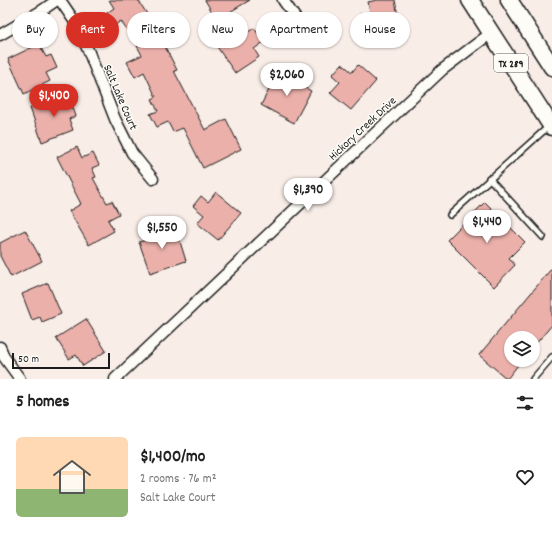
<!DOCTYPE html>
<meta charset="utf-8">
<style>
:root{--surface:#fff;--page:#f6f6f6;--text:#222;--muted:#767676;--accent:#d93025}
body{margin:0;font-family:Dekko,sans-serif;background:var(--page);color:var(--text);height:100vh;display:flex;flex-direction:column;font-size:15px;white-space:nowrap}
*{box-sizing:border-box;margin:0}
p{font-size:13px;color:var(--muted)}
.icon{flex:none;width:22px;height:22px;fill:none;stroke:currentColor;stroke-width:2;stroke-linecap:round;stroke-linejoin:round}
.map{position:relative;height:379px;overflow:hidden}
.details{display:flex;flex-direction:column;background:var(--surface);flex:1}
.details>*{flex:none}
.banner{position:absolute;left:12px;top:12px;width:528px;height:36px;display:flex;gap:8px}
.tools{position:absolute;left:504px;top:331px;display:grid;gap:8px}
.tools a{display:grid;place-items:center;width:36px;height:36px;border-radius:50%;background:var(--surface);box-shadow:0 1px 3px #0004;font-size:20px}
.scale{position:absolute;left:12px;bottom:10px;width:98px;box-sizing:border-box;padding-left:4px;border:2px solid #1c1c1c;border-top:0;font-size:11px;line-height:14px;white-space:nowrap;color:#1c1c1c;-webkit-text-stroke:3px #fdfcf7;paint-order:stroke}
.price{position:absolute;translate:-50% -34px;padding:0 9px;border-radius:14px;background:#fff;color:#222;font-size:13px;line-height:26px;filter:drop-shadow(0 1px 2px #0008)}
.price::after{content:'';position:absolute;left:50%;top:24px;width:12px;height:9px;margin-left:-6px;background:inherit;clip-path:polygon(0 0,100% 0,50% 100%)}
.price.selected{background:var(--accent);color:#fff}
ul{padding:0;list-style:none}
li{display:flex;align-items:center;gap:12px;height:100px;padding:0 16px}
li span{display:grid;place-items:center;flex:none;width:112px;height:80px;border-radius:6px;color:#555}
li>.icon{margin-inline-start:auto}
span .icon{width:48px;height:48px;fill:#fffc;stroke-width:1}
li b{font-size:17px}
h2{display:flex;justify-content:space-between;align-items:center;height:48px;padding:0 16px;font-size:17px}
.chip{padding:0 14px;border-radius:18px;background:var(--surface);box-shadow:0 1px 3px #0004;font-size:14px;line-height:36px}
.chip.selected{background:var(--accent);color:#fff}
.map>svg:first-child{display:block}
.building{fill:#ebb0aa;stroke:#1c1c1c}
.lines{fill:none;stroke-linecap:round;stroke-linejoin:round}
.lane-casing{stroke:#1c1c1c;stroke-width:8}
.street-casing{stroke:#1c1c1c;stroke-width:13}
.primary-casing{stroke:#1c1c1c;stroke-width:19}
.lane{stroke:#fdfcf7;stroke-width:5}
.street{stroke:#fdfcf7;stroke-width:10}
.primary{stroke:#fdfcf7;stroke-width:16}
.labels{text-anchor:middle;stroke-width:3;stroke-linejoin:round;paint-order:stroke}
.shield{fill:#fdfcf7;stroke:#605f5e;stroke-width:1}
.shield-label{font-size:11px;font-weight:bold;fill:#1c1c1c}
.street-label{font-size:12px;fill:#1c1c1c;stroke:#fdfcf7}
</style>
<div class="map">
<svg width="552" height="379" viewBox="0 0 552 379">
<rect width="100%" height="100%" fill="#f9ede8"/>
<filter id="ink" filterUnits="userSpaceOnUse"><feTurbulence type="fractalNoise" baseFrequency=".025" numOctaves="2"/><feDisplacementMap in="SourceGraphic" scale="8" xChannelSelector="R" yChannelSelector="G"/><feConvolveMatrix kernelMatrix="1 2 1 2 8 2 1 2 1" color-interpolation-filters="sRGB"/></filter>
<g filter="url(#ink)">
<!-- building -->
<g class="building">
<path d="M 109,0 L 138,0 L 149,17 L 128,32 L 121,21 L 115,25 L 107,13 L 114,8 Z"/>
<path d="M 205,0 L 250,0 L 228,13 L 244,35 L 254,28 L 264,42 L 254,49 L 259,57 L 235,73 L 213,41 L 225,34 Z"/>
<path d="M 377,0 L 395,0 L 401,32 L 365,39 L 360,14 L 370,12 L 368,2 Z"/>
<path d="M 159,35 L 177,70 L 174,71 L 205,130 L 226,119 L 241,149 L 203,168 L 183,128 L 173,132 L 168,122 L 157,127 L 150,114 L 158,111 L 152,99 L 156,97 L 144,72 L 135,77 L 127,62 L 142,55 L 137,46 Z"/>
<path d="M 39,44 L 46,57 L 51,55 L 57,68 L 46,73 L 50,81 L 24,94 L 8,59 Z"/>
<path d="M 342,64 L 352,72 L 358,65 L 376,81 L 351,110 L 330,93 L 340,82 L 332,75 Z"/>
<path d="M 287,71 L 301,79 L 298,84 L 311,91 L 294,123 L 261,105 L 275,78 L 281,81 Z"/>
<path d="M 68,95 L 76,116 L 69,119 L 73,130 L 42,142 L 30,108 Z"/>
<path d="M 77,147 L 82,158 L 93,153 L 99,165 L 92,168 L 96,177 L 93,178 L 107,203 L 112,201 L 119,214 L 108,220 L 114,231 L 89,245 L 69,211 L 81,204 L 57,157 Z"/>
<path d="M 216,192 L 241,213 L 218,240 L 197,223 L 204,215 L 193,206 L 201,196 L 208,202 Z"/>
<path d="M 485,202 L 525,242 L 509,258 L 515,265 L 494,287 L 447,240 Z"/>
<path d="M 165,225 L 168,235 L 177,232 L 186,261 L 150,273 L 139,242 L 152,238 L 149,230 Z"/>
<path d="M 25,230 L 42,261 L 11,277 L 0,256 L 0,243 Z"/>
<path d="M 552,268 L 552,325 L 533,347 L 533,338 L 511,338 L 511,360 L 522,360 L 507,379 L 479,355 Z"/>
<path d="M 48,283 L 61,314 L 42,322 L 40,317 L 32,320 L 22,294 Z"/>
<path d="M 86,319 L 106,351 L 83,366 L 76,355 L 69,359 L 56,338 Z"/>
</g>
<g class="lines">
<!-- lane casing -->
<g class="lane-casing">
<g id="lane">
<path d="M 489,178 L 543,237"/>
<path d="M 450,215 L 548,127"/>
<path d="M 533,379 L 552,357"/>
</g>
</g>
<!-- street casing -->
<g class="street-casing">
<g id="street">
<path d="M 60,0 L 75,22 L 88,50 L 115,119 L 132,153 L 153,179"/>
<path d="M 283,0 L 308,36"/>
<path d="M 0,35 L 41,11 L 57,0"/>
<path d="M 0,347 L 4,357 L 20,379"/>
<path d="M 115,379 L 442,70 L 491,33"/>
</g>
</g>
<!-- primary casing -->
<g class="primary-casing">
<g id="primary">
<path d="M 470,0 L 552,127"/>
<path d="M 509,0 L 552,67"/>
</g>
</g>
<!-- lane -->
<use href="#lane" class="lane"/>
<!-- street -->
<use href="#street" class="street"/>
<!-- primary -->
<use href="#primary" class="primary"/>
</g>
</g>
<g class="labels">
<!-- shield labels -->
<rect class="shield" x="494" y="54" width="34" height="18" rx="3"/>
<g class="shield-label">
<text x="511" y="67">TX 289</text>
</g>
<!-- street labels -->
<g class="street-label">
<text transform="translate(121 97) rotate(67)" y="4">Salt Lake Court</text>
<text transform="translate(362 128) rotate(-43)" y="4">Hickory Creek Drive</text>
</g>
</g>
</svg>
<div class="tools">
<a><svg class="icon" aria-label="layers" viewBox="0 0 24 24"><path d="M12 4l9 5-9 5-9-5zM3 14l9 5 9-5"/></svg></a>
</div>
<div class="scale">50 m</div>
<b class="price" style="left:287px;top:97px">$2,060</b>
<b class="price selected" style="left:54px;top:118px">$1,400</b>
<b class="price" style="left:308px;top:212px">$1,390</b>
<b class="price" style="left:487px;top:244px">$1,440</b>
<b class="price" style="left:162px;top:250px">$1,550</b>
<div class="banner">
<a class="chip">Buy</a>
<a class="chip selected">Rent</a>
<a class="chip">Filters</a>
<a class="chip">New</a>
<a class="chip">Apartment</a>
<a class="chip">House</a>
</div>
</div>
<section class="details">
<h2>5 homes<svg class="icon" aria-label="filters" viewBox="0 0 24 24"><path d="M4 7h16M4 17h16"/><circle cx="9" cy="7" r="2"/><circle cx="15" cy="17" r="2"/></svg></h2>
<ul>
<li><span style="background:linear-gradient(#ffd9b3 65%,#8fb573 0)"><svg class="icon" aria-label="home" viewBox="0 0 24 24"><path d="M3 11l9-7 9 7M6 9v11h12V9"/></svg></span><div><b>$1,400/mo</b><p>2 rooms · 76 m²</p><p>Salt Lake Court</p></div><svg class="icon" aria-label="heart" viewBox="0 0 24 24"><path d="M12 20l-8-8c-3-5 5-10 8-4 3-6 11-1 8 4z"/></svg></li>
</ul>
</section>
